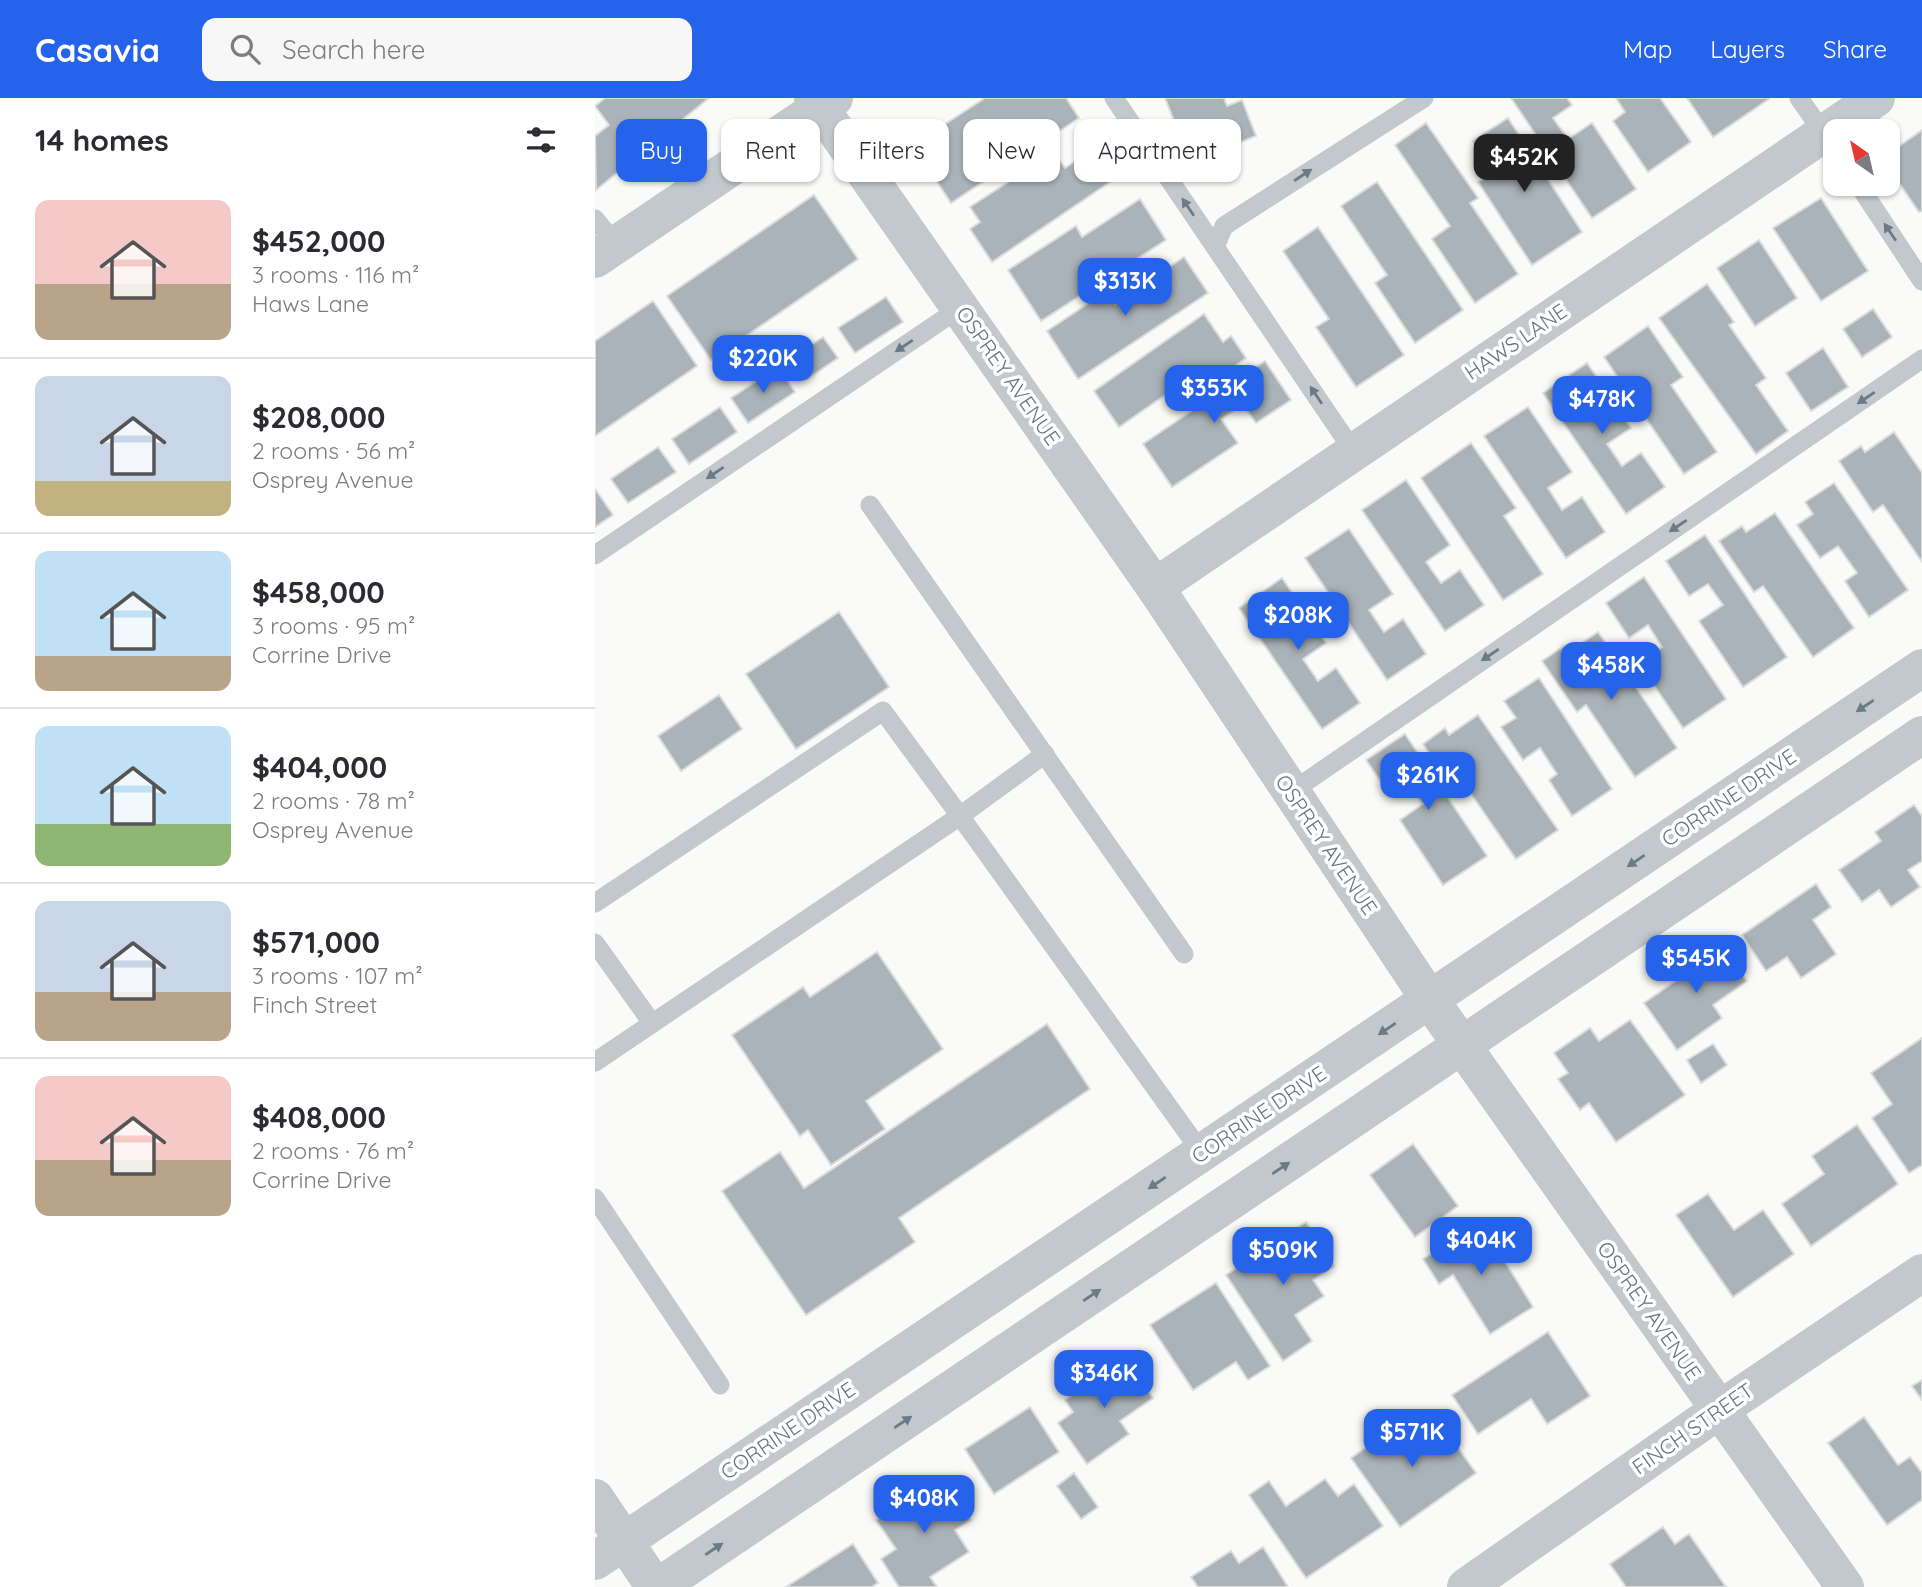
<!DOCTYPE html>
<meta charset="utf-8">
<style>
:root{--surface:#fff;--page:#f7f7f7;--text:#2b2b33;--muted:#7c7c81;--line:#e1e1e2;--accent:#2563eb}
body{margin:0;font-family:Quicksand,sans-serif;background:var(--page);color:var(--text);height:100vh;display:flex;flex-direction:column;font-size:26px;white-space:nowrap}
*{box-sizing:border-box;margin:0}
p{font-size:23px;color:var(--muted)}
.icon{flex:none;width:38px;height:38px;fill:none;stroke:currentColor;stroke-width:2;stroke-linecap:round;stroke-linejoin:round}
.map{position:relative;flex:1;overflow:hidden}
.panel{display:flex;flex-direction:column;background:var(--surface);width:595px}
.panel>*{flex:none}
.top-card{position:absolute;left:21px;top:21px;width:665px;height:63px;display:flex;gap:14px}
.needle{width:46px;rotate:326deg}
.buttons{position:absolute;left:1228px;top:21px;display:grid;gap:14px}
.buttons a{display:grid;place-items:center;width:77px;height:77px;border-radius:14px;background:var(--surface);box-shadow:0 2px 5px #0004;font-size:35px}
.price{position:absolute;translate:-50% -60px;padding:0 16px;border-radius:14px;background:var(--accent);color:#fff;font-size:23px;line-height:46px;filter:drop-shadow(0 2px 4px #0008)}
.price::after{content:'';position:absolute;left:50%;top:42px;width:21px;height:16px;margin-left:-10px;background:inherit;clip-path:polygon(0 0,100% 0,50% 100%)}
.price.selected{background:#222;color:#fff}
ul{padding:0;list-style:none}
li{display:flex;align-items:center;gap:21px;height:175px;padding:0 35px}
li+li{border-top:2px solid var(--line)}
li span{display:grid;place-items:center;flex:none;width:196px;height:140px;border-radius:14px;color:#555}
li>.icon{margin-inline-start:auto}
span .icon{width:84px;height:84px;fill:#fffc;stroke-width:1}
li b{font-size:30px}
h2{display:flex;justify-content:space-between;align-items:center;height:84px;padding:0 35px;font-size:30px}
.pill{padding:0 24px;border-radius:14px;background:var(--surface);box-shadow:0 2px 5px #0004;font-size:24px;line-height:63px}
.pill.selected{background:var(--accent);color:#fff}
header{display:flex;align-items:center;gap:42px;box-sizing:border-box;height:98px;padding:0 35px;background:var(--accent);color:#fff}
header strong{font-size:33px}
nav{display:flex;gap:38px;margin-inline-start:auto;font-size:24px}
.search{width:490px;height:63px;background:var(--page);display:flex;align-items:center;gap:18px;box-sizing:border-box;padding:0 24px;border-radius:14px;color:var(--muted);font-size:26px}
main{display:flex;flex:1;min-height:0}
.map>svg:first-child{display:block}
.building{fill:#aab3b9;stroke:#dcdcda;stroke-width:2}
.lines{fill:none;stroke-linecap:round;stroke-linejoin:round}
.service{stroke:#c3c8cc;stroke-width:19}
.minor{stroke:#c3c8cc;stroke-width:38}
.tertiary{stroke:#c3c8cc;stroke-width:38}
.oneway{fill:#6a7a87}
.labels{text-anchor:middle;stroke-width:7;stroke-linejoin:round;paint-order:stroke}
.street-label{font-size:21px;fill:#657683;stroke:#fff}
</style>
<header>
<strong>Casavia</strong>
<div class="search"><svg class="icon" aria-label="search" viewBox="0 0 24 24"><circle cx="10" cy="10" r="6"/><path d="M15 15l6 6"/></svg>Search here</div>
<nav><a>Map</a><a>Layers</a><a>Share</a></nav>
</header>
<main>
<section class="panel">
<h2>14 homes<svg class="icon" aria-label="filters" viewBox="0 0 24 24"><path d="M4 7h16M4 17h16"/><circle cx="9" cy="7" r="2"/><circle cx="15" cy="17" r="2"/></svg></h2>
<ul>
<li><span style="background:linear-gradient(#f6c9c9 60%,#b9a48a 0)"><svg class="icon" aria-label="home" viewBox="0 0 24 24"><path d="M3 11l9-7 9 7M6 9v11h12V9"/></svg></span><div><b>$452,000</b><p>3 rooms · 116 m²</p><p>Haws Lane</p></div></li>
<li><span style="background:linear-gradient(#c9d6e8 75%,#c2b280 0)"><svg class="icon" aria-label="home" viewBox="0 0 24 24"><path d="M3 11l9-7 9 7M6 9v11h12V9"/></svg></span><div><b>$208,000</b><p>2 rooms · 56 m²</p><p>Osprey Avenue</p></div></li>
<li><span style="background:linear-gradient(#bfe0f5 75%,#b9a48a 0)"><svg class="icon" aria-label="home" viewBox="0 0 24 24"><path d="M3 11l9-7 9 7M6 9v11h12V9"/></svg></span><div><b>$458,000</b><p>3 rooms · 95 m²</p><p>Corrine Drive</p></div></li>
<li><span style="background:linear-gradient(#bfe0f5 70%,#8fb573 0)"><svg class="icon" aria-label="home" viewBox="0 0 24 24"><path d="M3 11l9-7 9 7M6 9v11h12V9"/></svg></span><div><b>$404,000</b><p>2 rooms · 78 m²</p><p>Osprey Avenue</p></div></li>
<li><span style="background:linear-gradient(#c9d6e8 65%,#b9a48a 0)"><svg class="icon" aria-label="home" viewBox="0 0 24 24"><path d="M3 11l9-7 9 7M6 9v11h12V9"/></svg></span><div><b>$571,000</b><p>3 rooms · 107 m²</p><p>Finch Street</p></div></li>
<li><span style="background:linear-gradient(#f6c9c9 60%,#b9a48a 0)"><svg class="icon" aria-label="home" viewBox="0 0 24 24"><path d="M3 11l9-7 9 7M6 9v11h12V9"/></svg></span><div><b>$408,000</b><p>2 rooms · 76 m²</p><p>Corrine Drive</p></div></li>
</ul>
</section>
<div class="map">
<svg width="1327" height="1489" viewBox="0 0 1327 1489">
<rect width="100%" height="100%" fill="#fafaf8"/>
<!-- building -->
<g class="building">
<path d="M 10,0 L 114,0 L 1,92 L 0,38 L 14,27 L 0,8 Z"/>
<path d="M 390,0 L 471,0 L 484,20 L 356,105 L 318,47 Z"/>
<path d="M 570,0 L 629,0 L 632,8 L 647,2 L 661,38 L 589,67 L 575,31 L 581,28 Z"/>
<path d="M 916,0 L 972,0 L 977,7 L 958,20 L 973,41 L 997,25 L 1041,91 L 997,120 Z"/>
<path d="M 1021,0 L 1065,0 L 1096,44 L 1053,74 L 1018,23 L 1030,14 Z"/>
<path d="M 1092,0 L 1174,0 L 1174,1 L 1118,39 Z"/>
<path d="M 913,20 L 987,134 L 937,167 L 883,84 L 898,74 L 878,43 Z"/>
<path d="M 831,25 L 883,100 L 875,105 L 923,176 L 880,205 L 837,141 L 855,128 L 800,47 Z"/>
<path d="M 1327,32 L 1327,113 L 1324,114 L 1293,69 L 1293,56 Z"/>
<path d="M 498,52 L 518,82 L 397,164 L 375,131 L 385,124 L 375,109 L 459,54 L 470,70 Z"/>
<path d="M 782,84 L 868,212 L 820,245 L 780,185 L 792,177 L 746,108 Z"/>
<path d="M 219,97 L 263,161 L 116,262 L 72,198 Z"/>
<path d="M 1226,100 L 1273,173 L 1226,203 L 1178,130 Z"/>
<path d="M 545,101 L 571,142 L 446,223 L 413,172 L 481,128 L 487,139 Z"/>
<path d="M 723,129 L 809,257 L 761,289 L 721,229 L 734,221 L 688,153 Z"/>
<path d="M 1164,142 L 1202,200 L 1160,228 L 1122,170 Z"/>
<path d="M 589,159 L 613,195 L 483,281 L 452,233 L 512,193 L 520,206 Z"/>
<path d="M 1112,186 L 1139,224 L 1134,227 L 1171,280 L 1161,287 L 1193,333 L 1161,356 L 1064,220 Z"/>
<path d="M 291,199 L 308,224 L 260,255 L 243,230 Z"/>
<path d="M 58,203 L 102,268 L 0,338 L 0,243 Z"/>
<path d="M 1278,211 L 1297,239 L 1267,259 L 1248,231 Z"/>
<path d="M 609,216 L 628,244 L 636,238 L 651,260 L 601,295 L 592,282 L 524,329 L 499,293 Z"/>
<path d="M 1053,228 L 1088,279 L 1076,287 L 1122,354 L 1089,376 L 1009,259 Z"/>
<path d="M 228,239 L 243,260 L 212,281 L 198,259 Z"/>
<path d="M 1228,250 L 1253,289 L 1216,313 L 1191,275 Z"/>
<path d="M 670,263 L 696,302 L 661,325 L 648,307 L 626,321 L 643,345 L 577,389 L 548,346 Z"/>
<path d="M 992,265 L 1036,330 L 1012,346 L 1027,368 L 1046,355 L 1070,389 L 1031,416 L 948,295 Z"/>
<path d="M 183,269 L 200,294 L 153,325 L 136,300 Z"/>
<path d="M 125,309 L 142,334 L 94,366 L 77,341 Z"/>
<path d="M 933,309 L 977,374 L 953,390 L 967,412 L 987,399 L 1010,434 L 971,460 L 889,338 Z"/>
<path d="M 1299,334 L 1327,375 L 1327,464 L 1288,407 L 1278,414 L 1244,363 L 1266,348 L 1270,354 Z"/>
<path d="M 876,345 L 921,410 L 909,418 L 948,476 L 908,502 L 826,380 Z"/>
<path d="M 63,349 L 81,374 L 33,405 L 16,381 Z"/>
<path d="M 811,382 L 855,447 L 831,464 L 846,485 L 865,472 L 889,507 L 850,533 L 767,412 Z"/>
<path d="M 1239,385 L 1313,492 L 1274,519 L 1250,483 L 1262,475 L 1243,448 L 1225,460 L 1202,427 L 1218,416 L 1210,404 Z"/>
<path d="M 1,392 L 18,417 L 0,429 L 0,393 Z"/>
<path d="M 1180,415 L 1259,530 L 1218,559 L 1168,488 L 1159,494 L 1124,443 L 1147,428 L 1151,434 Z"/>
<path d="M 754,431 L 798,496 L 774,512 L 789,534 L 808,521 L 831,556 L 792,582 L 710,460 Z"/>
<path d="M 1110,437 L 1192,559 L 1148,589 L 1104,523 L 1128,507 L 1113,486 L 1094,498 L 1071,463 Z"/>
<path d="M 1049,479 L 1131,601 L 1088,630 L 1044,565 L 1067,549 L 1053,527 L 1034,540 L 1011,505 Z"/>
<path d="M 687,480 L 731,545 L 708,561 L 723,583 L 741,570 L 765,605 L 727,631 L 644,510 Z"/>
<path d="M 244,514 L 294,589 L 201,651 L 151,576 Z"/>
<path d="M 1003,534 L 1082,650 L 1040,679 L 991,607 L 982,614 L 947,563 L 969,548 L 974,554 Z"/>
<path d="M 944,580 L 1017,691 L 977,718 L 954,682 L 962,676 L 945,650 L 928,662 L 906,629 L 921,620 L 909,603 Z"/>
<path d="M 124,597 L 147,631 L 86,673 L 63,638 Z"/>
<path d="M 883,617 L 963,732 L 921,761 L 872,690 L 862,696 L 828,646 L 850,630 L 854,637 Z"/>
<path d="M 810,636 L 892,758 L 848,787 L 805,722 L 828,706 L 814,684 L 795,697 L 771,662 Z"/>
<path d="M 1319,707 L 1327,718 L 1327,763 L 1313,772 L 1325,789 L 1296,809 L 1284,792 L 1267,804 L 1244,772 L 1286,743 L 1280,734 Z"/>
<path d="M 1221,786 L 1236,809 L 1218,822 L 1241,856 L 1206,880 L 1192,859 L 1171,873 L 1147,837 Z"/>
<path d="M 1122,841 L 1152,883 L 1118,907 L 1127,920 L 1082,952 L 1049,905 L 1092,875 L 1086,866 Z"/>
<path d="M 282,854 L 348,951 L 271,1003 L 290,1031 L 236,1067 L 213,1032 L 205,1038 L 137,937 L 208,889 L 215,899 Z"/>
<path d="M 1035,922 L 1090,997 L 1021,1044 L 994,1005 L 985,1012 L 963,981 L 973,975 L 959,955 L 995,930 L 1004,943 Z"/>
<path d="M 452,926 L 495,991 L 304,1120 L 320,1144 L 211,1217 L 127,1093 L 185,1054 L 209,1090 Z"/>
<path d="M 1327,940 L 1327,1067 L 1314,1075 L 1277,1020 L 1297,1006 L 1276,975 Z"/>
<path d="M 1118,946 L 1132,967 L 1106,985 L 1092,962 Z"/>
<path d="M 1262,1027 L 1303,1086 L 1216,1148 L 1187,1106 L 1229,1076 L 1217,1058 Z"/>
<path d="M 818,1046 L 863,1108 L 820,1139 L 775,1077 Z"/>
<path d="M 1113,1096 L 1139,1132 L 1168,1112 L 1199,1156 L 1138,1199 L 1081,1117 Z"/>
<path d="M 711,1124 L 739,1168 L 718,1182 L 729,1198 L 700,1217 L 717,1243 L 688,1263 L 631,1177 Z"/>
<path d="M 886,1125 L 938,1209 L 895,1236 L 858,1177 L 844,1186 L 828,1161 Z"/>
<path d="M 621,1185 L 675,1268 L 653,1282 L 641,1264 L 598,1292 L 555,1227 Z"/>
<path d="M 953,1234 L 995,1298 L 952,1326 L 936,1301 L 883,1336 L 857,1297 Z"/>
<path d="M 529,1260 L 558,1300 L 525,1323 L 534,1336 L 492,1366 L 463,1325 L 478,1314 L 470,1302 Z"/>
<path d="M 1327,1282 L 1327,1302 L 1317,1288 Z"/>
<path d="M 435,1309 L 464,1354 L 399,1396 L 370,1351 Z"/>
<path d="M 816,1318 L 833,1342 L 849,1330 L 881,1375 L 805,1429 L 756,1360 Z"/>
<path d="M 1269,1319 L 1303,1367 L 1315,1359 L 1327,1375 L 1327,1402 L 1292,1427 L 1233,1345 Z"/>
<path d="M 479,1375 L 503,1409 L 486,1421 L 462,1388 Z"/>
<path d="M 348,1378 L 376,1422 L 360,1432 L 374,1454 L 335,1479 L 342,1489 L 304,1489 L 286,1461 L 301,1451 L 281,1422 Z"/>
<path d="M 730,1381 L 743,1398 L 759,1386 L 788,1428 L 711,1480 L 654,1397 L 674,1383 L 691,1408 Z"/>
<path d="M 1068,1429 L 1080,1446 L 1094,1436 L 1131,1489 L 1031,1489 L 1015,1466 Z"/>
<path d="M 258,1446 L 283,1485 L 276,1489 L 191,1489 Z"/>
<path d="M 668,1449 L 693,1489 L 603,1489 L 596,1479 L 636,1453 L 644,1465 Z"/>
</g>
<g class="lines">
<!-- service -->
<g class="service">
<path d="M 519,0 L 759,354"/>
<path d="M 1204,0 L 1241,53"/>
<path d="M 1263,86 L 1327,183"/>
<path d="M 0,121 L 21,147"/>
<path d="M 620,149 L 629,128 L 829,0"/>
<path d="M 275,407 L 589,856"/>
<path d="M 0,457 L 365,210"/>
<path d="M 696,694 L 1327,261"/>
<path d="M 0,805 L 288,613 L 365,718 L 450,656"/>
<path d="M 0,845 L 57,925"/>
<path d="M 0,964 L 365,718 L 607,1055"/>
<path d="M 0,1100 L 125,1287"/>
</g>
<!-- minor -->
<g class="minor">
<path d="M 218,0 L 560,489 L 835,902 L 1250,1489"/>
<path d="M 0,161 L 239,0"/>
<path d="M 560,489 L 1281,0"/>
<path d="M 871,1489 L 1124,1312 L 1327,1175"/>
</g>
<!-- tertiary -->
<g class="tertiary">
<path d="M 0,1400 L 60,1489"/>
<path d="M 0,1463 L 1327,570"/>
<path d="M 63,1489 L 1327,637"/>
</g>
</g>
<!-- one-way arrows -->
<defs><path id="oneway-solid" d="M-6-.8H1V-3.2L6.5 0L1 3.2V.8H-6Z" transform="scale(1.75)"/></defs>
<g class="oneway">
<use href="#oneway-solid" transform="translate(708 77) rotate(-33)"/>
<use href="#oneway-solid" transform="translate(593 109) rotate(-124)"/>
<use href="#oneway-solid" transform="translate(1295 134) rotate(-124)"/>
<use href="#oneway-solid" transform="translate(309 248) rotate(146)"/>
<use href="#oneway-solid" transform="translate(721 297) rotate(-124)"/>
<use href="#oneway-solid" transform="translate(1271 300) rotate(146)"/>
<use href="#oneway-solid" transform="translate(120 375) rotate(146)"/>
<use href="#oneway-solid" transform="translate(1083 428) rotate(146)"/>
<use href="#oneway-solid" transform="translate(895 557) rotate(146)"/>
<use href="#oneway-solid" transform="translate(1270 608) rotate(146)"/>
<use href="#oneway-solid" transform="translate(1041 763) rotate(146)"/>
<use href="#oneway-solid" transform="translate(792 931) rotate(146)"/>
<use href="#oneway-solid" transform="translate(686 1070) rotate(-34)"/>
<use href="#oneway-solid" transform="translate(562 1085) rotate(146)"/>
<use href="#oneway-solid" transform="translate(497 1197) rotate(-34)"/>
<use href="#oneway-solid" transform="translate(308 1324) rotate(-34)"/>
<use href="#oneway-solid" transform="translate(119 1451) rotate(-34)"/>
</g>
<g class="labels">
<!-- street labels -->
<g class="street-label">
<text transform="translate(921 244) rotate(-34)" y="7">HAWS LANE</text>
<text transform="translate(413 278) rotate(55)" y="7">OSPREY AVENUE</text>
<text transform="translate(1134 700) rotate(-34)" y="7">CORRINE DRIVE</text>
<text transform="translate(731 747) rotate(56)" y="7">OSPREY AVENUE</text>
<text transform="translate(664 1017) rotate(-34)" y="7">CORRINE DRIVE</text>
<text transform="translate(1054 1213) rotate(55)" y="7">OSPREY AVENUE</text>
<text transform="translate(1098 1331) rotate(-35)" y="7">FINCH STREET</text>
<text transform="translate(193 1333) rotate(-34)" y="7">CORRINE DRIVE</text>
</g>
</g>
</svg>
<div class="buttons">
<a><svg class="needle" viewBox="-14 -14 28 28"><path d="M0-13l5 13h-10z" fill="#e53935"/><path d="M0 13l5-13h-10z" fill="#7c7c81"/></svg></a>
</div>
<b class="price selected" style="left:929px;top:96px">$452K</b>
<b class="price" style="left:530px;top:220px">$313K</b>
<b class="price" style="left:168px;top:297px">$220K</b>
<b class="price" style="left:619px;top:327px">$353K</b>
<b class="price" style="left:1007px;top:338px">$478K</b>
<b class="price" style="left:703px;top:554px">$208K</b>
<b class="price" style="left:1016px;top:604px">$458K</b>
<b class="price" style="left:833px;top:714px">$261K</b>
<b class="price" style="left:1101px;top:897px">$545K</b>
<b class="price" style="left:886px;top:1179px">$404K</b>
<b class="price" style="left:688px;top:1189px">$509K</b>
<b class="price" style="left:509px;top:1312px">$346K</b>
<b class="price" style="left:817px;top:1371px">$571K</b>
<b class="price" style="left:329px;top:1437px">$408K</b>
<div class="top-card">
<a class="pill selected">Buy</a>
<a class="pill">Rent</a>
<a class="pill">Filters</a>
<a class="pill">New</a>
<a class="pill">Apartment</a>
</div>
</div>
</main>
